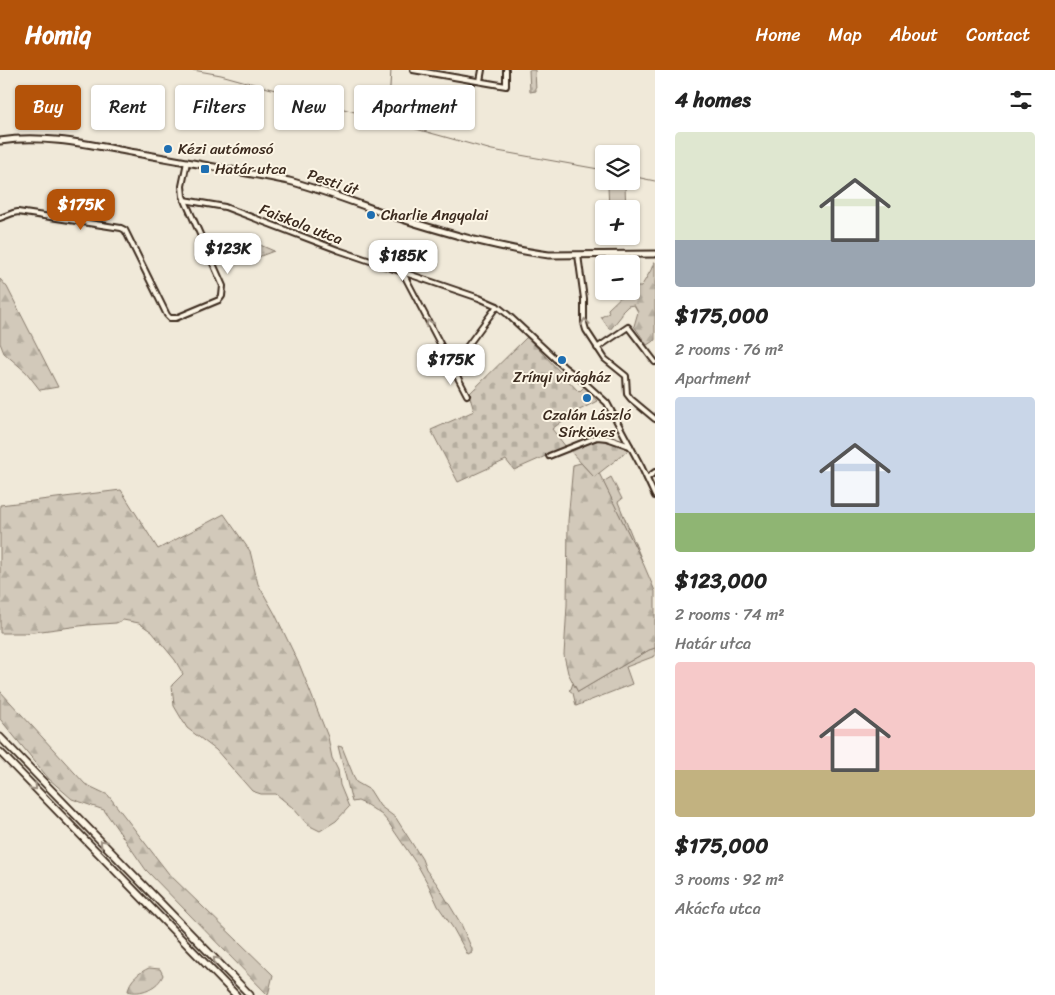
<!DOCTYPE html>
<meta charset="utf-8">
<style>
:root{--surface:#fff;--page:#f6f6f6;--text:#222;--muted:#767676;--accent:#b45309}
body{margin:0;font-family:Sriracha,sans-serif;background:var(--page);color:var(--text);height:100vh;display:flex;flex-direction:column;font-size:19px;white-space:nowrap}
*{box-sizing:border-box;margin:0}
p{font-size:16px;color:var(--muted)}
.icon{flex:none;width:28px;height:28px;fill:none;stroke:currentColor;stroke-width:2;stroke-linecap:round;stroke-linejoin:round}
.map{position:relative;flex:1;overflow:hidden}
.side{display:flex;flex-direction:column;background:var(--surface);width:400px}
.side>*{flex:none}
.hud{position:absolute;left:15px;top:15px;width:475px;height:45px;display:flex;gap:10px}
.buttons{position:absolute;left:595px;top:75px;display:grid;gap:10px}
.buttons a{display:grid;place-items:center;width:45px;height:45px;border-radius:5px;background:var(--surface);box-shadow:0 1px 4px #0004;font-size:25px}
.price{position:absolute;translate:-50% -42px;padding:0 11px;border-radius:10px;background:#fff;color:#222;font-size:16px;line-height:32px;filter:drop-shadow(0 1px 2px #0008)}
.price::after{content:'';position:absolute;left:50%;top:30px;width:15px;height:11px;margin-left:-8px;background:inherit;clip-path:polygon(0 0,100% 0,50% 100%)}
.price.on{background:var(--accent);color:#fff}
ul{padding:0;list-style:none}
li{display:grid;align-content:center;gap:10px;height:265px;padding:0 20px}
li span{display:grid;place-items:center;height:155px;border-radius:5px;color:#555}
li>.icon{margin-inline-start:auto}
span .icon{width:90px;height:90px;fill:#fffc;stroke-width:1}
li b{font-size:21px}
h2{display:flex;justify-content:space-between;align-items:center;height:60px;padding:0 20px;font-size:21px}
.tag{padding:0 18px;border-radius:5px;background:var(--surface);box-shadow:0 1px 4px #0004;font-size:18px;line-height:45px}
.tag.on{background:var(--accent);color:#fff}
header{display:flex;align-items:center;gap:30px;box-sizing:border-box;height:70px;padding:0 25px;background:var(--accent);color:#fff}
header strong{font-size:24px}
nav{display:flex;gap:28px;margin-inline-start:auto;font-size:18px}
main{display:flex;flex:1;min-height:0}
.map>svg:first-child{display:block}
.grass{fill:url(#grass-tufts);stroke:#867a6c}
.forest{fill:url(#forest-firs);stroke:#867a6c}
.cemetery{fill:url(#cemetery-stones);stroke:#867a6c}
.park{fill:url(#park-dots);stroke:#867a6c}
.pitch{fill:#d2c9ba;stroke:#867a6c}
.water{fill:url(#water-rules);stroke:#7e7163}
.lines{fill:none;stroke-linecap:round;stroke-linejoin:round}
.stream{stroke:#7e7163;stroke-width:1}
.minor-casing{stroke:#3b2a1e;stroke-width:8}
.major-casing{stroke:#3b2a1e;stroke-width:9}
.highway-casing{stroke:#3b2a1e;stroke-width:9}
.minor{stroke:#fcf5e5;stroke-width:4}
.major{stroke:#fcf5e5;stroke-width:5}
.highway{stroke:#fcf5e5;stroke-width:5.5}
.oneway{stroke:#9c9082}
.poi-dot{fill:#1f6fb2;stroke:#fcf5e5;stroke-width:2}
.labels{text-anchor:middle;stroke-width:4;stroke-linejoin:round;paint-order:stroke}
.poi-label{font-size:15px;fill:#3b2a1e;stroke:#fcf5e5;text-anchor:start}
.street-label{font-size:15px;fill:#3b2a1e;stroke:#fcf5e5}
</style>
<header>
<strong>Homiq</strong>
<nav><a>Home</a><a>Map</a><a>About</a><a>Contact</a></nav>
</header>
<main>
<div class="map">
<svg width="655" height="925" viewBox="0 0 655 925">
<defs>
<pattern id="grass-tufts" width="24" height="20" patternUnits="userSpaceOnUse" patternTransform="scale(1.25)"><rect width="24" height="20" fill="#d2c9ba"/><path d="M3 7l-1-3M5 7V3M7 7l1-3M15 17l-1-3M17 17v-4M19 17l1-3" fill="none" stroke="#b5ad9f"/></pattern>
<pattern id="forest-firs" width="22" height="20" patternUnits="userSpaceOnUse" patternTransform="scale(1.25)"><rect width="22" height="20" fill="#d2c9ba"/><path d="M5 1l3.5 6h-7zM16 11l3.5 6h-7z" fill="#b5ad9f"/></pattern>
<pattern id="cemetery-stones" width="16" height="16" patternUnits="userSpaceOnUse" patternTransform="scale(1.25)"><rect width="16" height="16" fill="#d2c9ba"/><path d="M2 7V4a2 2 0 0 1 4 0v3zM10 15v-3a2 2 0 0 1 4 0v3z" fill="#b5ad9f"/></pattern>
<pattern id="park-dots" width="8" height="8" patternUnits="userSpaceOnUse" patternTransform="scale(1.25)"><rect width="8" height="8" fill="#d2c9ba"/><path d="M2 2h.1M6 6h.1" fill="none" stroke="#b5ad9f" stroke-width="1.8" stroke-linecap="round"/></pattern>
<pattern id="water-rules" width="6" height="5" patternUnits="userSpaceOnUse" patternTransform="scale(1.25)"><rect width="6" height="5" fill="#aaa091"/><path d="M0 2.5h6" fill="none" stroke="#8c8376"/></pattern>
</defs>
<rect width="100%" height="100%" fill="#f0e9d9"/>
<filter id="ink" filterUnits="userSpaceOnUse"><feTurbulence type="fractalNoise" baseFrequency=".02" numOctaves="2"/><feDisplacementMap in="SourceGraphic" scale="10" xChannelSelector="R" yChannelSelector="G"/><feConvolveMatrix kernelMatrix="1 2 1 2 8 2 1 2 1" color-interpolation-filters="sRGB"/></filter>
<g filter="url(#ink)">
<!-- grass -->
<g class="grass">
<path d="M 529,0 L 535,0 L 536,21 L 530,22 Z"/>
<path d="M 611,407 L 622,429 L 618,432 L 643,493 L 603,412 Z"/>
<path d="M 655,578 L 655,586 L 626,597 L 632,614 L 576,636 L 573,623 L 569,620 L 571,619 L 573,613 L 578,622 L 649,580 Z"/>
</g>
<!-- forest -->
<g class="forest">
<path d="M 654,192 L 655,192 L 655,270 L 647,275 L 634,256 L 638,242 L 634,235 L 628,236 L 622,242 L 622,245 L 610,260 L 601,247 L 609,243 L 608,239 L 627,221 L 631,221 L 631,217 L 641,217 L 651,200 Z"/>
<path d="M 0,209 L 7,217 L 58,317 L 40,320 L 26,302 L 4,283 L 0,273 Z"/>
<path d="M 581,393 L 594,407 L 599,403 L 643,493 L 655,521 L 655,578 L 649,580 L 578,622 L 568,603 L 564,585 L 567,535 L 568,451 L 573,395 Z"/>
<path d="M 121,420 L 158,479 L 224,444 L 250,481 L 258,514 L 275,544 L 300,596 L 328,667 L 332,688 L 338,700 L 340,715 L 349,737 L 336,751 L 320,761 L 308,755 L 293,738 L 276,724 L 261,724 L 252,721 L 216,680 L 187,658 L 174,636 L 172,615 L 183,604 L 175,590 L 152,562 L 139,553 L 123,550 L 116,553 L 87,555 L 26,563 L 0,563 L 0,435 Z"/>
<path d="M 0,621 L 85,714 L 108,725 L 169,804 L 273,905 L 268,925 L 146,800 L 104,740 L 72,729 L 49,709 L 0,649 Z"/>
<path d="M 338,676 L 342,677 L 356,712 L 370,720 L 380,736 L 396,748 L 401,756 L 422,789 L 426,800 L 437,814 L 461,854 L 472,879 L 472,883 L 468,885 L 453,858 L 438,836 L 428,814 L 418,796 L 388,752 L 382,745 L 367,735 L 358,731 L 352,732 Z"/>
<path d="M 149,898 L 160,899 L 163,905 C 158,918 140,925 128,921 C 129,910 140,902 149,898 Z"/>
</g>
<!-- cemetery -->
<g class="cemetery">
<path d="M 527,267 L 579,322 L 585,316 L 597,331 L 572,344 L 552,359 L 566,377 L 514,400 L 506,390 L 458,412 L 431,360 L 474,341 L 469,324 Z"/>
<path d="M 601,370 L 628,377 L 630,379 L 594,407 L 571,382 L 591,372 Z"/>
</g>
<!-- park -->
<path class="park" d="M 237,165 L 274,181 L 250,190 Z"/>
<!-- pitch -->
<path class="pitch" d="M 608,117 L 625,117 L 626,139 L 609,139 Z"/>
<!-- water -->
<path class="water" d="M 422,26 L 430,27 L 429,49 L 419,48 L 420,39 L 424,38 L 424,37 L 420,35 Z"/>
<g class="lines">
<!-- stream -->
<g class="stream">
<path d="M 193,0 L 221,5 L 492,80 L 604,100"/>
<path d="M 388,51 L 391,0"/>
<path d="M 631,106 L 655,111"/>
</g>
<!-- minor casing -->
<g class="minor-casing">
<g id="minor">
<path d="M 413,0 L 506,16 L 506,0"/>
<path d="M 480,11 L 482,0"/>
<path d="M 184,130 L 225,137 L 338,180 L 479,228 L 497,236 L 507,244 L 564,297 L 585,313 L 607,333 L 642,398 L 655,426"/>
<path d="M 0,148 L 13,143 L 18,142 L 121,158 L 125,160 L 127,164 L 167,245 L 170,248 L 176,248 L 219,230 L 222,226 L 223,216 L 183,126 L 182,116 L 187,92"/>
<path d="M 578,185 L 584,229 L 584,253 L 586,260 L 605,289 L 626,306 L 627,324 L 631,329 L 655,349"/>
<path d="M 403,203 L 467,325"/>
<path d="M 597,278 L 628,257 L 655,292"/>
<path d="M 452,297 L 497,236"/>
<path d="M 549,386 L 597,367 L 607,368 L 630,376"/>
<path d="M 647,408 L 655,402"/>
</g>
</g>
<!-- major casing -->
<g class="major-casing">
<path id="major" d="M 0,71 C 45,64 91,75 136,83 C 187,92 238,101 289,111 C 319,119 347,130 376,140 C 408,152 441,161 474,170 C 499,176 524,182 549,185 L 655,184"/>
</g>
<!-- highway casing -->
<g class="highway-casing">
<g id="highway">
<path d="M 0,667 L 250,925"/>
<path d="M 0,682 L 236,925"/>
</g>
</g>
<!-- minor -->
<use href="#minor" class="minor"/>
<!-- major -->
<use href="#major" class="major"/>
<!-- highway -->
<use href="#highway" class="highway"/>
</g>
<!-- one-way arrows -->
<defs><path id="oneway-chevron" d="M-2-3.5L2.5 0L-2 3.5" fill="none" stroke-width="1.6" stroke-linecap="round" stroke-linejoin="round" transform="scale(1.25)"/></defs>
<g class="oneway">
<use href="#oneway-chevron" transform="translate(585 252) rotate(-98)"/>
<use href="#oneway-chevron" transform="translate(429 253) rotate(-117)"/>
<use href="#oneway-chevron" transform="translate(34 717) rotate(46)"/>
<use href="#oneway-chevron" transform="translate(103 773) rotate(-134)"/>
<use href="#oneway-chevron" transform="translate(216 890) rotate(-134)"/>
</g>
</g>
<!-- markers -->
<g class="poi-dot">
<circle cx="168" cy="79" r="5"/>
<rect x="200" y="94" width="10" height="10" rx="2.5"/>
<circle cx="371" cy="145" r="5"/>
<circle cx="562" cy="290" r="5"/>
<circle cx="587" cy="328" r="5"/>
</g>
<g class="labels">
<!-- poi labels -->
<g class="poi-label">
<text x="178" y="84">Kézi autómosó</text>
<text x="215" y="104">Határ utca</text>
<text x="381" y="150">Charlie Angyalai</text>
<text x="562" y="312" text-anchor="middle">Zrínyi virágház</text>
<text x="587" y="350" text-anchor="middle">Czalán László<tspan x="587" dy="17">Sírköves</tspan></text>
</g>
<!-- street labels -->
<g class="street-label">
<text transform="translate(333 112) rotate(19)" y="5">Pesti út</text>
<text transform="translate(301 154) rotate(21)" y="5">Faiskola utca</text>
</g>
</g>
</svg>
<div class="buttons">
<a><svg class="icon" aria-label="layers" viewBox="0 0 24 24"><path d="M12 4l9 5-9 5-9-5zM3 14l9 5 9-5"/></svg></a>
<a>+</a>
<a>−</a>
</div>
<b class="price on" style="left:81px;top:161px">$175K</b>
<b class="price" style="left:228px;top:205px">$123K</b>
<b class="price" style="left:403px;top:212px">$185K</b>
<b class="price" style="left:451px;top:316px">$175K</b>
<div class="hud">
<a class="tag on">Buy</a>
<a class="tag">Rent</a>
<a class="tag">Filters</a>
<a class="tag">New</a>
<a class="tag">Apartment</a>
</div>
</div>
<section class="side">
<h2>4 homes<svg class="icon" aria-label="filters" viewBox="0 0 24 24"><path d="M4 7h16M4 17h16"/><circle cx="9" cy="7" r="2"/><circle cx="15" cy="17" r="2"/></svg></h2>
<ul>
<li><span style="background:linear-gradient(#dfe7d0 70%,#9aa5b1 0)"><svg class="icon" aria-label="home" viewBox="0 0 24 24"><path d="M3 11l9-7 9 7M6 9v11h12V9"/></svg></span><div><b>$175,000</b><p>2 rooms · 76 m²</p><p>Apartment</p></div></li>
<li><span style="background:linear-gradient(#c9d6e8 75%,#8fb573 0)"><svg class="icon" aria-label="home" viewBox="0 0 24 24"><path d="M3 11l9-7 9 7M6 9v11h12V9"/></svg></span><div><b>$123,000</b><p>2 rooms · 74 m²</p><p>Határ utca</p></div></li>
<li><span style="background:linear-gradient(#f6c9c9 70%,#c2b280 0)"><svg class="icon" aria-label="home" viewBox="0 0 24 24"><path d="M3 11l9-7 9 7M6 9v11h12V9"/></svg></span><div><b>$175,000</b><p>3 rooms · 92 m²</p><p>Akácfa utca</p></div></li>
</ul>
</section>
</main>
